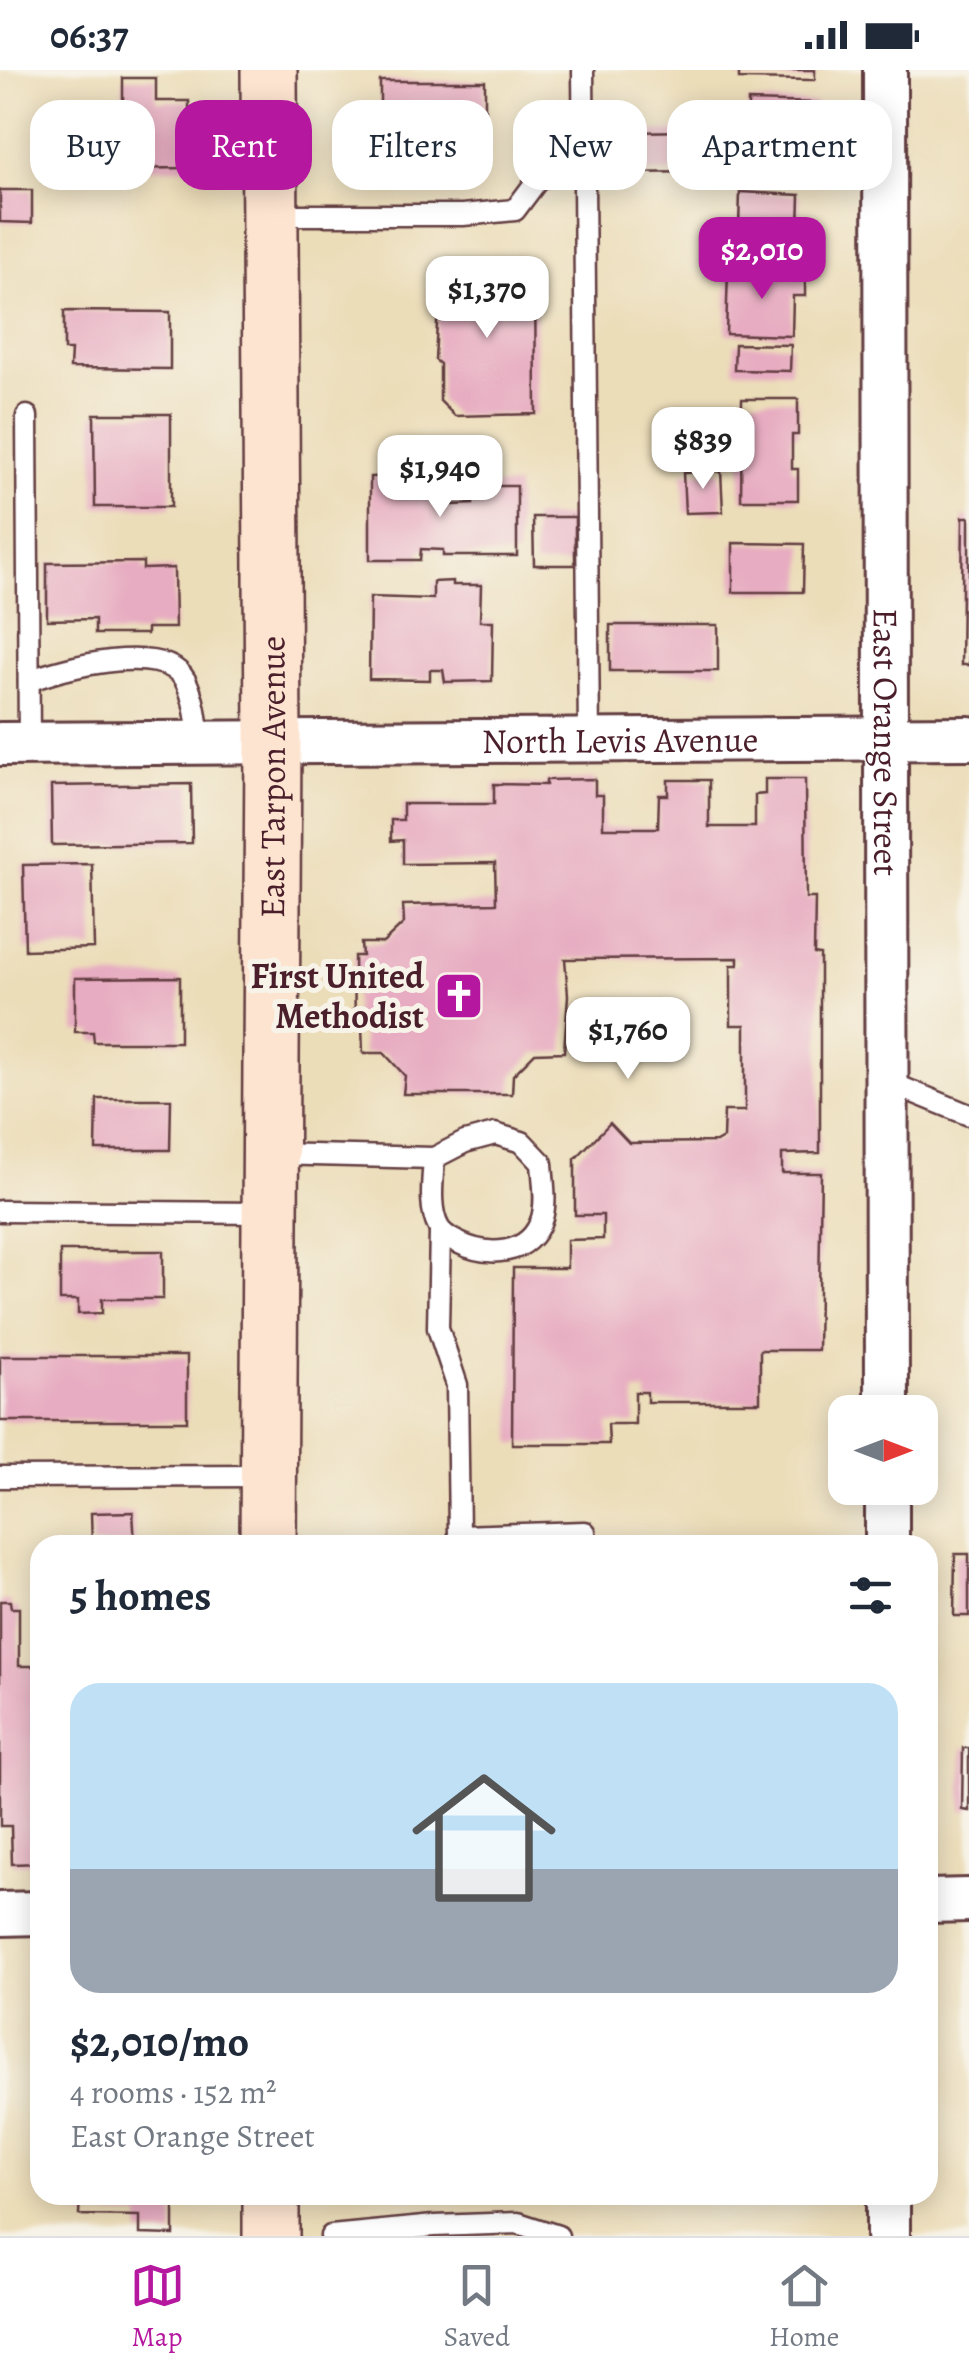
<!DOCTYPE html>
<meta charset="utf-8">
<style>
:root{--surface:#fff;--page:#f2f2f3;--text:#1f2937;--muted:#747a83;--line:#e0e1e3;--accent:#b5179e}
body{margin:0;font-family:Alegreya,serif;background:var(--page);color:var(--text);height:100vh;display:flex;flex-direction:column;font-size:38px;white-space:nowrap}
*{box-sizing:border-box;margin:0}
p{font-size:32px;color:var(--muted)}
.icon{flex:none;width:55px;height:55px;fill:none;stroke:currentColor;stroke-width:2;stroke-linecap:round;stroke-linejoin:round}
.map{position:relative;flex:1;overflow:hidden}
.drawer{position:absolute;left:30px;top:1465px;width:908px;height:670px;display:flex;flex-direction:column;background:var(--surface);border-radius:30px;box-shadow:0 5px 25px #0003}
.drawer>*{flex:none}
.guide{position:absolute;left:30px;top:30px;width:910px;height:90px;display:flex;gap:20px}
.needle{width:65px;rotate:90deg}
.fabs{position:absolute;left:828px;top:1325px;display:grid;gap:20px}
.fabs a{display:grid;place-items:center;width:110px;height:110px;border-radius:20px;background:var(--surface);box-shadow:0 5px 25px #0003;font-size:50px}
.price{position:absolute;translate:-50% -85px;padding:0 22px;border-radius:20px;background:#fff;color:#222;font-size:32px;line-height:65px;filter:drop-shadow(0 2px 5px #0008)}
.price::after{content:'';position:absolute;left:50%;top:60px;width:30px;height:22px;margin-left:-15px;background:inherit;clip-path:polygon(0 0,100% 0,50% 100%)}
.price.on{background:var(--accent);color:#fff}
ul{padding:0;list-style:none}
li{display:grid;align-content:center;gap:20px;height:530px;padding:0 40px}
li span{display:grid;place-items:center;height:310px;border-radius:30px;color:#555}
li>.icon{margin-inline-start:auto}
span .icon{width:180px;height:180px;fill:#fffc;stroke-width:1}
li b{font-size:42px}
h2{display:flex;justify-content:space-between;align-items:center;height:120px;padding:0 40px;font-size:42px}
.chip{padding:0 35px;border-radius:30px;background:var(--surface);box-shadow:0 5px 25px #0003;font-size:35px;line-height:90px}
.chip.on{background:var(--accent);color:#fff}
.status{display:flex;justify-content:space-between;align-items:center;height:70px;padding:0 50px;background:var(--surface);direction:ltr}
.status svg{height:28px;fill:currentColor}
.tab-bar{display:flex;justify-content:space-around;align-items:center;height:140px;border-top:2px solid var(--line);background:var(--surface);font-size:28px;color:var(--muted)}
.tab-bar a{display:grid;justify-items:center;gap:5px}
.tab-bar .on{color:var(--accent)}
.map>svg:first-child{display:block}
.building{fill:#e7acc1}
.lines{fill:none;stroke-linecap:round;stroke-linejoin:round}
.service-casing{stroke:#623c40;stroke-width:25}
.minor-casing{stroke:#623c40;stroke-width:48}
.secondary-casing{stroke:#623c40;stroke-width:60}
.service{stroke:#fff;stroke-width:20}
.minor{stroke:#fff;stroke-width:42}
.secondary{stroke:#fde4d0;stroke-width:55}
.labels{text-anchor:middle;stroke-width:10;stroke-linejoin:round;paint-order:stroke}
.street-label{font-size:35px;fill:#4a1f2b;stroke:#f7f3e8}
.poi-label{font-size:35px;font-weight:bold;fill:#4a1f2b;stroke:#f7f3e8;text-anchor:end}
</style>
<div class="status"><b>06:37</b><svg viewBox="0 0 49 12"><path d="M0 12V9h3v3zM5 12V6h3v6zM10 12V3h3v9zM15 12V0h3v12zM26 1h20v11H26zM47 4h2v5h-2z"/></svg></div>
<div class="map">
<svg width="969" height="2166" viewBox="0 0 969 2166">
<rect width="100%" height="100%" fill="#f7f3e8"/>
<filter id="ink" filterUnits="userSpaceOnUse"><feTurbulence type="fractalNoise" baseFrequency=".01" numOctaves="2"/><feDisplacementMap in="SourceGraphic" scale="20" xChannelSelector="R" yChannelSelector="G"/><feConvolveMatrix kernelMatrix="1 2 1 2 8 2 1 2 1" color-interpolation-filters="sRGB"/></filter>
<filter id="wash" filterUnits="userSpaceOnUse"><feTurbulence type="fractalNoise" baseFrequency=".0048" numOctaves="4" result="noise"/><feDisplacementMap in="SourceGraphic" scale="40" xChannelSelector="R" yChannelSelector="G"/><feGaussianBlur stdDeviation="2.25" result="paint"/><feColorMatrix in="noise" values="0 0 0 0 0 0 0 0 0 0 0 0 0 0 0 0 0 1.4 0 .05"/><feComposite in="paint" operator="in"/></filter>
<g filter="url(#wash)">
<rect width="100%" height="100%" fill="#ecddb9"/>
<g id="blocks">
<!-- building -->
<g class="building">
<path d="M 739,0 L 815,0 L 815,10 L 739,9 Z"/>
<path d="M 123,8 L 156,8 L 156,31 L 189,31 L 189,98 L 105,99 L 105,62 L 94,62 L 94,33 L 123,33 Z"/>
<path d="M 380,11 L 485,11 L 485,78 L 428,78 L 428,100 L 359,100 L 359,59 L 380,59 Z"/>
<path d="M 748,31 L 817,33 L 816,80 L 735,78 L 736,51 L 748,52 Z"/>
<path d="M 694,61 L 694,102 L 629,103 L 628,62 Z"/>
<path d="M 0,120 L 32,120 L 32,153 L 0,152 Z"/>
<path d="M 740,122 L 800,125 L 799,159 L 739,157 Z"/>
<path d="M 535,197 L 536,344 L 455,346 L 440,331 L 440,294 L 435,290 L 440,198 Z"/>
<path d="M 728,200 L 805,202 L 805,226 L 793,226 L 792,266 L 726,264 Z"/>
<path d="M 64,241 L 170,242 L 170,299 L 70,298 L 71,280 L 64,280 Z"/>
<path d="M 735,274 L 791,275 L 790,301 L 734,300 Z"/>
<path d="M 742,329 L 798,329 L 798,365 L 792,365 L 792,399 L 798,399 L 798,430 L 741,430 Z"/>
<path d="M 94,344 L 171,344 L 171,437 L 95,437 Z"/>
<path d="M 721,401 L 723,442 L 685,443 L 683,403 Z"/>
<path d="M 419,406 L 420,410 L 452,410 L 452,435 L 473,434 L 473,416 L 517,416 L 517,486 L 443,486 L 443,480 L 421,479 L 420,490 L 370,490 L 370,407 Z"/>
<path d="M 533,447 L 575,447 L 575,495 L 534,495 Z"/>
<path d="M 963,447 L 969,447 L 969,595 L 961,595 Z"/>
<path d="M 733,473 L 804,474 L 803,522 L 733,522 Z"/>
<path d="M 143,492 L 143,499 L 174,498 L 175,558 L 147,558 L 147,564 L 95,564 L 95,549 L 47,550 L 47,493 Z"/>
<path d="M 453,511 L 453,515 L 481,515 L 480,551 L 493,551 L 492,611 L 445,612 L 443,600 L 430,600 L 430,610 L 369,609 L 370,527 L 433,529 L 433,512 Z"/>
<rect x="610" y="555" width="108" height="46"/>
<path d="M 595,709 L 595,725 L 603,725 L 603,758 L 658,758 L 659,725 L 668,725 L 668,710 L 709,710 L 709,757 L 755,757 L 755,725 L 765,724 L 765,709 L 805,709 L 806,828 L 815,828 L 814,884 L 820,885 L 820,1083 L 782,1084 L 782,1103 L 821,1103 L 818,1280 L 760,1280 L 760,1332 L 647,1332 L 647,1322 L 635,1322 L 635,1354 L 608,1354 L 609,1374 L 512,1374 L 513,1198 L 567,1198 L 567,1170 L 603,1169 L 603,1145 L 575,1145 L 575,1089 L 610,1053 L 629,1073 L 716,1072 L 723,1068 L 724,1041 L 745,1041 L 745,955 L 731,955 L 731,895 L 738,895 L 738,888 L 565,889 L 568,925 L 564,982 L 535,983 L 513,1005 L 512,1024 L 403,1024 L 405,1006 L 384,983 L 363,983 L 362,957 L 355,957 L 354,886 L 362,886 L 361,873 L 383,873 L 404,853 L 403,835 L 496,833 L 495,793 L 403,794 L 403,770 L 391,771 L 391,750 L 403,750 L 403,734 L 494,734 L 494,714 L 546,715 L 546,710 Z"/>
<path d="M 191,714 L 192,773 L 52,775 L 51,716 Z"/>
<path d="M 92,794 L 94,878 L 25,880 L 23,795 Z"/>
<path d="M 180,907 L 180,972 L 94,972 L 93,962 L 75,962 L 75,908 Z"/>
<path d="M 97,1029 L 171,1029 L 170,1080 L 96,1080 Z"/>
<path d="M 60,1181 L 163,1181 L 163,1229 L 102,1229 L 102,1243 L 78,1244 L 78,1230 L 60,1230 Z"/>
<rect x="0" y="1286" width="187" height="65"/>
<path d="M 133,1442 L 135,1475 L 92,1475 L 91,1443 Z"/>
<path d="M 955,1484 L 969,1484 L 969,1546 L 954,1546 Z"/>
<path d="M 0,1531 L 10,1531 L 11,1538 L 19,1538 L 19,1596 L 40,1596 L 40,1793 L 12,1794 L 11,1756 L 0,1756 Z"/>
<path d="M 963,1678 L 969,1678 L 969,1741 L 962,1740 Z"/>
<path d="M 80,2125 L 174,2125 L 174,2165 L 140,2164 L 140,2146 L 79,2145 Z"/>
</g>
</g>
</g>
<g filter="url(#ink)">
<use href="#blocks" fill-opacity="0" stroke="#623c40" stroke-width="2.5"/>
<g class="lines">
<!-- service casing -->
<g class="service-casing">
<g id="service">
<path d="M 583,0 L 589,669"/>
<path d="M 271,145 L 463,145 L 515,140 L 536,112 L 584,77"/>
<path d="M 27,346 L 29,674"/>
<path d="M 29,611 C 61,598 164,571 185,610 C 195,628 197,652 199,671"/>
<path d="M 886,1011 L 969,1045"/>
<path d="M 272,1084 L 434,1088 L 465,1072 L 495,1064 L 522,1072 L 542,1093 C 543,1110 547,1131 542,1148 C 530,1187 487,1187 457,1172 C 450,1168 443,1165 439,1158 C 428,1139 433,1108 434,1088"/>
<path d="M 0,1141 L 268,1143"/>
<path d="M 440,1162 L 438,1258 L 457,1315 L 459,1466 L 585,1462 L 586,1475"/>
<path d="M 0,1407 L 266,1406"/>
<path d="M 331,2166 L 434,2156 L 518,2153 L 558,2166"/>
</g>
</g>
<!-- minor casing -->
<g class="minor-casing">
<g id="minor">
<path id="s1" d="M 885,0 L 887,1342"/>
<path id="s2" d="M 0,674 L 969,668"/>
<path d="M 887,1418 L 887,1475"/>
<path d="M 928,1831 L 969,1830"/>
<path d="M 0,1844 L 40,1843"/>
<path d="M 888,2125 L 888,2166"/>
</g>
</g>
<!-- secondary casing -->
<g class="secondary-casing">
<g id="secondary">
<path id="s3" d="M 268,1475 L 273,670 L 269,0"/>
<path d="M 271,2125 L 271,2166"/>
</g>
</g>
<!-- service -->
<use href="#service" class="service"/>
<!-- minor -->
<use href="#minor" class="minor"/>
<!-- secondary -->
<use href="#secondary" class="secondary"/>
</g>
</g>
<!-- icons -->
<defs>
<g id="church-square" transform="scale(2.5)"><rect x="-9" y="-9" width="18" height="18" rx="4" fill="#b5179e" stroke="#f7f3e8"/><path d="M-1.2-6h2.4v3.5h3.3v2.4h-3.3V6h-2.4V-.1h-3.3v-2.4h3.3Z" fill="#fff"/></g>
</defs>
<g fill-rule="evenodd">
<use href="#church-square" x="459" y="926"/>
</g>
<g class="labels">
<!-- street labels -->
<g class="street-label">
<text dy="12" stroke="none"><textPath href="#s2" startOffset="620">North Levis Avenue</textPath></text>
<text dy="12" stroke="none"><textPath href="#s1" startOffset="672">East Orange Street</textPath></text>
<text dy="12" stroke="none"><textPath href="#s3" startOffset="768">East Tarpon Avenue</textPath></text>
</g>
<!-- poi labels -->
<g class="poi-label">
<text x="424" y="918">First United<tspan x="424" dy="40">Methodist</tspan></text>
</g>
</g>
</svg>
<div class="fabs">
<a><svg class="needle" viewBox="-14 -14 28 28"><path d="M0-13l5 13h-10z" fill="#e53935"/><path d="M0 13l5-13h-10z" fill="#747a83"/></svg></a>
</div>
<b class="price on" style="left:762px;top:232px">$2,010</b>
<b class="price" style="left:487px;top:271px">$1,370</b>
<b class="price" style="left:703px;top:422px">$839</b>
<b class="price" style="left:440px;top:450px">$1,940</b>
<b class="price" style="left:628px;top:1012px">$1,760</b>
<div class="guide">
<a class="chip">Buy</a>
<a class="chip on">Rent</a>
<a class="chip">Filters</a>
<a class="chip">New</a>
<a class="chip">Apartment</a>
</div>
<section class="drawer">
<h2>5 homes<svg class="icon" aria-label="filters" viewBox="0 0 24 24"><path d="M4 7h16M4 17h16"/><circle cx="9" cy="7" r="2"/><circle cx="15" cy="17" r="2"/></svg></h2>
<ul>
<li><span style="background:linear-gradient(#bfe0f5 60%,#9aa5b1 0)"><svg class="icon" aria-label="home" viewBox="0 0 24 24"><path d="M3 11l9-7 9 7M6 9v11h12V9"/></svg></span><div><b>$2,010/mo</b><p>4 rooms · 152 m²</p><p>East Orange Street</p></div></li>
</ul>
</section>
</div>
<nav class="tab-bar">
<a class="on"><svg class="icon" aria-label="map" viewBox="0 0 24 24"><path d="M3 6l6-2 6 2 6-2v14l-6 2-6-2-6 2zM9 4v14M15 6v14"/></svg>Map</a>
<a><svg class="icon" aria-label="saved" viewBox="0 0 24 24"><path d="M7 4h10v16l-5-4-5 4z"/></svg>Saved</a>
<a><svg class="icon" aria-label="home" viewBox="0 0 24 24"><path d="M3 11l9-7 9 7M6 9v11h12V9"/></svg>Home</a>
</nav>
